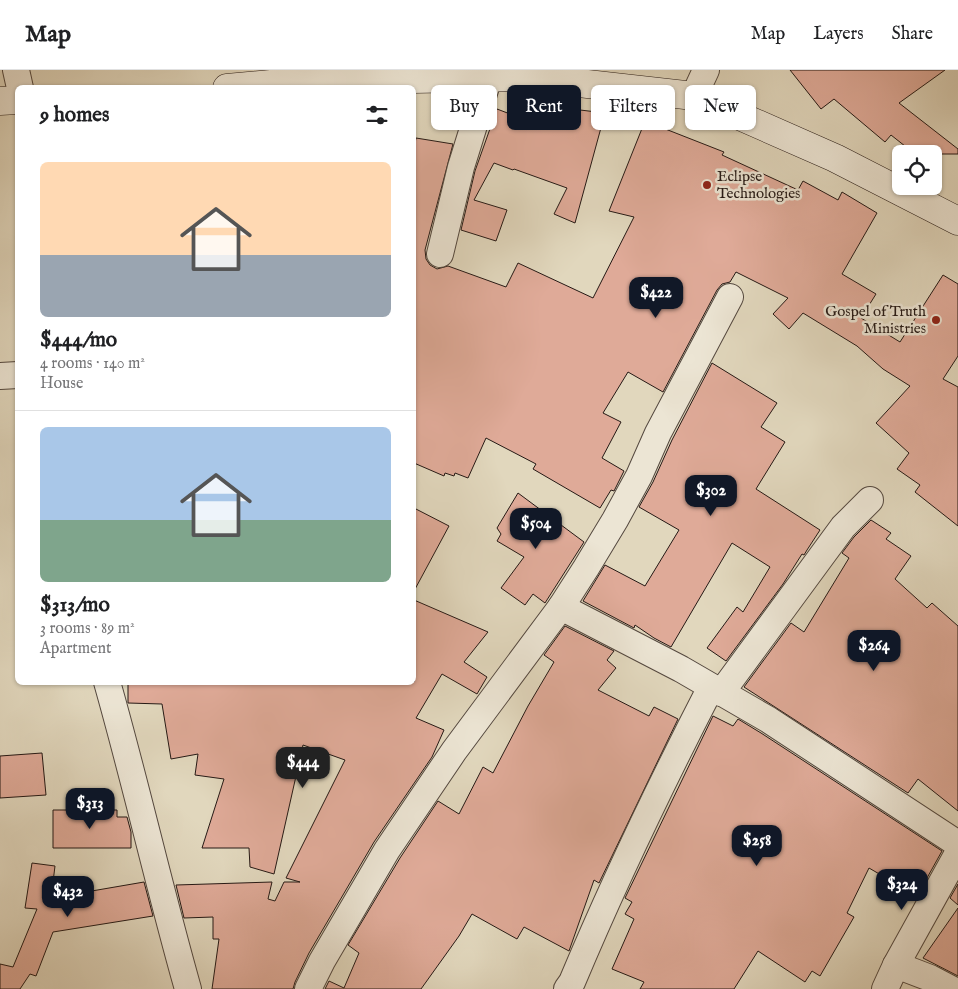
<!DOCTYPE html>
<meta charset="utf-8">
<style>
:root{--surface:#fff;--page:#f6f6f6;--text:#202124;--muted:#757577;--line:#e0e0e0;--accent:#111827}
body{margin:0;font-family:"IM FELL English",serif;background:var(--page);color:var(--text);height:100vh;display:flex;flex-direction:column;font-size:19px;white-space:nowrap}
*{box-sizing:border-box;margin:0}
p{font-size:16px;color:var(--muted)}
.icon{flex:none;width:28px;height:28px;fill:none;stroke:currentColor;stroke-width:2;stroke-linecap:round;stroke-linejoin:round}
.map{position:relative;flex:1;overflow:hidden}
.details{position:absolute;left:15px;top:15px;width:401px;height:600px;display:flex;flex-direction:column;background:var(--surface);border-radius:8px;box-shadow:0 1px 4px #0004}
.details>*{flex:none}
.banner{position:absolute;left:431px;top:15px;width:451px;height:45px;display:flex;gap:10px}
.controls{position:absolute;left:892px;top:75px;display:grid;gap:10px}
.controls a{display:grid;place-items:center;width:50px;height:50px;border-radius:8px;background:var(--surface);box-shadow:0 1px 4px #0004;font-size:25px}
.price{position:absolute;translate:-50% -42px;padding:0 11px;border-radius:10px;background:var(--accent);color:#fff;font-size:16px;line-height:32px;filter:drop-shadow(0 1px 2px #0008)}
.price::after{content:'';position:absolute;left:50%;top:30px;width:15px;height:11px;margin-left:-8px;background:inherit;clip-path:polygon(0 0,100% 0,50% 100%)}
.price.on{background:#222;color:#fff}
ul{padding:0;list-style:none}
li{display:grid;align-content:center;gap:10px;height:265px;padding:0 25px}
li+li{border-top:1px solid var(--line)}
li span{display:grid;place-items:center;height:155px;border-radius:8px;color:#555}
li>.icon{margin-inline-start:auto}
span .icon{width:90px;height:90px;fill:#fffc;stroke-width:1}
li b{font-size:21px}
h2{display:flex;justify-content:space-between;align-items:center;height:60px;padding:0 25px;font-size:21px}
.chip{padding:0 18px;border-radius:8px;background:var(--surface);box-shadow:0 1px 4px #0004;font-size:18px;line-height:45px}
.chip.on{background:var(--accent);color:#fff}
header{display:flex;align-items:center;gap:30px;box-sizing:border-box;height:70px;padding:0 25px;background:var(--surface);border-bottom:1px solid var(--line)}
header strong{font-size:24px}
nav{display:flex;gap:28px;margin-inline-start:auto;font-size:18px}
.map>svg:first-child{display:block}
.building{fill:#dfaa98;stroke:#251915}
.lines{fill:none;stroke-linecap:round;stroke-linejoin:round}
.street-casing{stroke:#54483f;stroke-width:28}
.secondary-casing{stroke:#251915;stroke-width:29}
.street{stroke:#ece5d4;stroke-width:26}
.secondary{stroke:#ece5d4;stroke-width:28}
.poi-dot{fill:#8f2418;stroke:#ece5d4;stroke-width:2}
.labels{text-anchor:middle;stroke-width:5;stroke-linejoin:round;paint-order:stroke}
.poi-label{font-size:15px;fill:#251915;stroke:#ece5d4;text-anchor:start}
</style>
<header>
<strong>Map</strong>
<nav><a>Map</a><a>Layers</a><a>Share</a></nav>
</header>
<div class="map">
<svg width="958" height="919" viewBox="0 0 958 919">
<rect width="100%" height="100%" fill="#e1d7bd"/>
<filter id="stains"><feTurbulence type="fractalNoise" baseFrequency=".004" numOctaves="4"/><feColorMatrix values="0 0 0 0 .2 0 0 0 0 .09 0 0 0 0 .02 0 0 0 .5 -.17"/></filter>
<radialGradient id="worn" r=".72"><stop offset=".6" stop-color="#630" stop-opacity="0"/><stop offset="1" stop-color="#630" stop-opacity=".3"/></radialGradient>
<!-- building -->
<g class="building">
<path d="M 790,0 L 945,0 L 899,33 L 958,79 L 958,84 L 915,84 L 891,65 L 885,72 L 834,29 L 821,39 Z"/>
<path d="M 547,36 L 605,43 L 575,153 L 554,144 L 567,118 L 514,99 L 513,100 L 494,93 L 474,130 L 507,140 L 496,171 L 461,160 L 475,101 L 497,39 L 544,57 Z"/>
<path d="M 645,51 L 724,82 L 722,85 L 798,120 L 803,111 L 838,130 L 842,122 L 877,143 L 842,204 L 876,224 L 861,248 L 900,272 L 943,205 L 958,214 L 958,286 L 943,309 L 958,317 L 958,456 L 915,422 L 920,415 L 897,399 L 909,383 L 876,353 L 910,316 L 883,299 L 857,276 L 803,243 L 789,259 L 773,244 L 788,228 L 736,202 L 730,212 L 722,214 L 717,220 L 663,322 L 628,302 L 603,343 L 621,352 L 602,388 L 624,401 L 614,421 L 611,420 L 600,438 L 533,399 L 536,394 L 486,368 L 468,408 L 455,403 L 454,406 L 445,403 L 444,406 L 414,393 L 414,79 L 416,68 L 453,74 L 425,180 L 426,189 L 430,195 L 437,199 L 448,196 L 506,217 L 518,193 L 593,228 L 634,147 L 609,141 Z"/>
<path d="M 712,293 L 777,333 L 761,357 L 785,372 L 756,419 L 820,460 L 807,480 L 804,485 L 802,484 L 783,514 L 726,591 L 707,578 L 737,537 L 743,542 L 770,497 L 732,473 L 671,577 L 654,568 L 635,555 L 634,558 L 583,531 L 605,495 L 645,516 L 679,460 L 639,437 L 653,412 L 672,370 Z"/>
<path d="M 518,423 L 584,472 L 545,533 L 533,524 L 525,535 L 501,518 L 524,487 L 497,471 L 501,464 L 497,458 Z"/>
<path d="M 414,438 L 449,456 L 414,521 Z"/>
<path d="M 871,450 L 891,463 L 886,469 L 911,486 L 895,509 L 927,538 L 932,533 L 958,556 L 958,741 L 918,709 L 908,723 L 744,617 L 791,553 L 804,562 L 849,488 L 842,483 L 854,467 Z"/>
<path d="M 414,530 L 488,562 L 464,592 L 487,607 L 477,624 L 442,604 L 416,648 L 444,660 L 432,687 L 374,772 L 309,883 L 295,912 L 293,919 L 212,919 L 219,869 L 213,869 L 213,847 L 184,848 L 176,815 L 272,812 L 268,829 L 275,831 L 284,812 L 300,812 L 286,808 L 345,690 L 303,675 L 274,804 L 250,797 L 249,778 L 202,778 L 224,709 L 195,705 L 198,684 L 171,689 L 162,634 L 128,633 L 128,612 L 414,612 Z"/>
<path d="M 565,556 L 614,581 L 607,590 L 616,598 L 598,620 L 649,646 L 654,637 L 678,649 L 599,813 L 594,810 L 569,881 L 524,857 L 517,869 L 472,844 L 459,866 L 421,919 L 325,919 L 329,911 L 344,918 L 359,883 L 348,875 L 400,788 L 438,731 L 459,744 L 483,697 L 493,703 L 528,636 L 554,592 L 544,585 Z"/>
<path d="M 713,646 L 733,656 L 738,649 L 761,663 L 942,781 L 917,826 L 869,798 L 847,843 L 854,847 L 820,906 L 812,901 L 805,912 L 758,881 L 734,919 L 640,919 L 644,912 L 612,899 L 634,849 L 625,844 L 632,832 L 625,828 Z"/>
<path d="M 42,683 L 46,725 L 0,728 L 0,686 Z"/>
<path d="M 53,740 L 117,740 L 117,747 L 127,747 L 131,762 L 131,778 L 53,778 Z"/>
<path d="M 32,793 L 55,796 L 51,828 L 144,812 L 153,846 L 53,862 L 36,906 L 30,904 L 20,919 L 0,919 L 0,894 L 13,897 L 37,839 L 25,838 Z"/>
<path d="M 958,814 L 958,835 L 950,828 Z"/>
<path d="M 958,838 L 958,906 L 923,888 Z"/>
</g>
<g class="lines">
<!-- street casing -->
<g class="street-casing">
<g id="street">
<path d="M 16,0 L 20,18"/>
<path d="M 694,26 L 706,0"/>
<path d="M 440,184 L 461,97 L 489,7"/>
<path d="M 0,306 L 18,305"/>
<path d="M 561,537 L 681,599 L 769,650 L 958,774"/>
<path d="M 107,612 C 136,714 159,817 188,919"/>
<path d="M 721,623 L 843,457 L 870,430"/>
<path d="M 896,895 L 930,908 L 951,919"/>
<path d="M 308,919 L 322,891 L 387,780 L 454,681 L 561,537 L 586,498 L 615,450 L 639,406 L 658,363 L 730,227"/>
<path d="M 567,919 L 572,912 C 614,812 661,714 711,617"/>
<path d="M 885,919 L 896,895 L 958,783"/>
</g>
</g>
<!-- secondary casing -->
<g class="secondary-casing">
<g id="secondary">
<path d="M 227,18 L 303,11 L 526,7 L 694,26 L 835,88 L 958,151"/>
<path d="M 0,31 L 18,30"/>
</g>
</g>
<!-- street -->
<use href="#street" class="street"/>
<!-- secondary -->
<use href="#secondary" class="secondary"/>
</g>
<!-- markers -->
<g class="poi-dot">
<circle cx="707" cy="115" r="5"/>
<circle cx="936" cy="250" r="5"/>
</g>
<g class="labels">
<!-- poi labels -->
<g class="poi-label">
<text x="717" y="111">Eclipse<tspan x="717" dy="17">Technologies</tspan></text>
<text x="926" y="246" text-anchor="end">Gospel of Truth<tspan x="926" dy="17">Ministries</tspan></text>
</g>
</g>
<rect width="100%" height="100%" filter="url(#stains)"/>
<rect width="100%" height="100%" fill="url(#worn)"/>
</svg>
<div class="controls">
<a><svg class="icon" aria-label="locate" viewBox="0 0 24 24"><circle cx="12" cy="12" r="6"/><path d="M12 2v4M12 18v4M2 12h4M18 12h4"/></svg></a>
</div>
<b class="price" style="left:656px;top:249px">$422</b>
<b class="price" style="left:711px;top:447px">$302</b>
<b class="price" style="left:536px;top:480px">$504</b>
<b class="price" style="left:874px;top:602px">$264</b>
<b class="price on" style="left:303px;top:719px">$444</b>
<b class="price" style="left:90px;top:760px">$313</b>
<b class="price" style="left:757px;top:797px">$258</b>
<b class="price" style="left:902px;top:841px">$324</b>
<b class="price" style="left:68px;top:848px">$432</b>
<div class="banner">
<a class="chip">Buy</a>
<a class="chip on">Rent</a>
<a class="chip">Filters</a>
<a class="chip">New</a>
</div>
<section class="details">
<h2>9 homes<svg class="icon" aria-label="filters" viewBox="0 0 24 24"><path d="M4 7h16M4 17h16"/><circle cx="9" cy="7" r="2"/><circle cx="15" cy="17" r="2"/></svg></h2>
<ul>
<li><span style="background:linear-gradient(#ffd9b3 60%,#9aa5b1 0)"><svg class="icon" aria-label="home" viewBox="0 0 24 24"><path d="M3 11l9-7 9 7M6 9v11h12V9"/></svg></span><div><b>$444/mo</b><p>4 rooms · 140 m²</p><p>House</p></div></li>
<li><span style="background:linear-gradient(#a9c7e8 60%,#7fa58c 0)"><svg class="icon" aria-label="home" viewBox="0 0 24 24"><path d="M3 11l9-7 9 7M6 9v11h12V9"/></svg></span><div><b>$313/mo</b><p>3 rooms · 89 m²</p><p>Apartment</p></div></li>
</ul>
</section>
</div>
